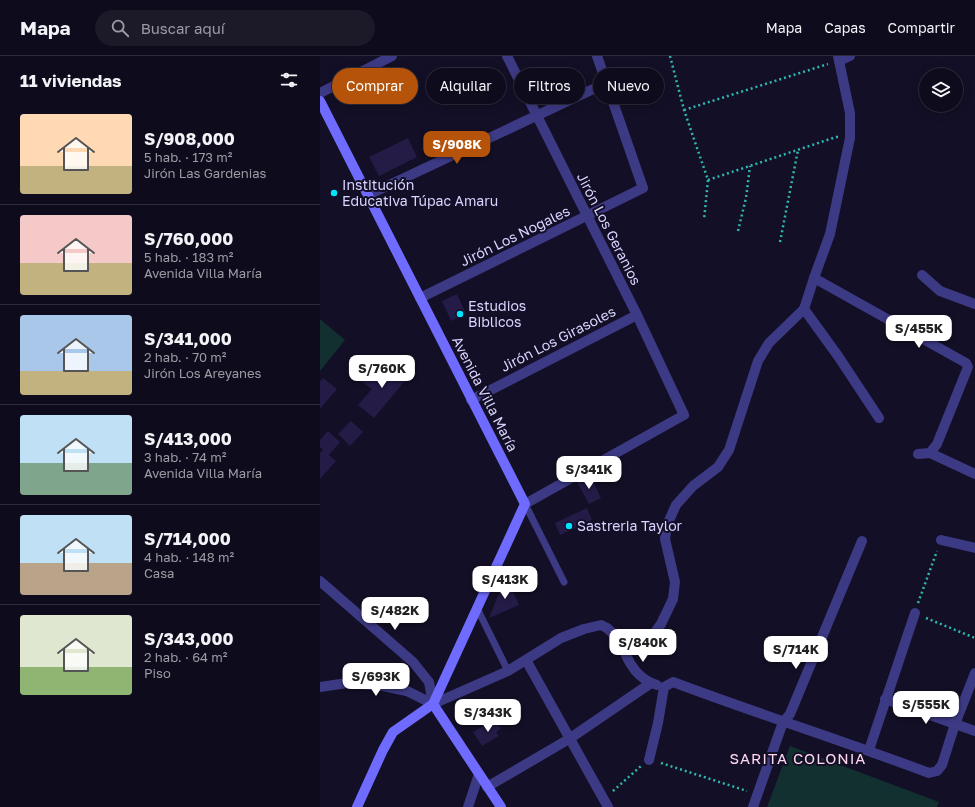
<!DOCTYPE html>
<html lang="es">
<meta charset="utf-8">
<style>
:root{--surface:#0e0b1c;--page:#1c1929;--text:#f1f3f6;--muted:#9b9ba3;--line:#2e2b3b;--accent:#b45309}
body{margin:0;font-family:"Golos Text",sans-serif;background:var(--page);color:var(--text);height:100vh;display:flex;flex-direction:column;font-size:15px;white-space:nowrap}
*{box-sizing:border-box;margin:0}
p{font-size:13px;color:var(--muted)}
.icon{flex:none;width:22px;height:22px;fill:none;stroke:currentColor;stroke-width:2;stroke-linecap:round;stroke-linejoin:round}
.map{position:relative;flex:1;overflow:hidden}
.sheet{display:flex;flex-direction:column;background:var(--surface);width:320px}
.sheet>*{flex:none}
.banner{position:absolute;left:12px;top:12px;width:380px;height:36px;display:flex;gap:8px}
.fabs{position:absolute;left:599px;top:12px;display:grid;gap:8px}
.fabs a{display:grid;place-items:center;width:44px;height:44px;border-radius:50%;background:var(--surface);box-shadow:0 2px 10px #0003,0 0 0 1px var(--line);font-size:20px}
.price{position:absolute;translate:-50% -34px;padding:0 9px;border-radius:8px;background:#fff;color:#222;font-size:13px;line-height:26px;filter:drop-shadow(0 1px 2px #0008)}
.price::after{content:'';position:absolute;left:50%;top:24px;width:12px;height:9px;margin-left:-6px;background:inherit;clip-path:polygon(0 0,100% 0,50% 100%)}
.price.selected{background:var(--accent);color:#fff}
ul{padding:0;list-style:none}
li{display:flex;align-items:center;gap:12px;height:100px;padding:0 20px}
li+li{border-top:1px solid var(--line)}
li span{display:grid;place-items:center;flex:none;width:112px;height:80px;border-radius:4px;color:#555}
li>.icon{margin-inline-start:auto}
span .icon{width:48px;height:48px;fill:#fffc;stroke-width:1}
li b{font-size:17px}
h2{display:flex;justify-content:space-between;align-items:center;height:48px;padding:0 20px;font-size:17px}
.pill{padding:0 14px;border-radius:18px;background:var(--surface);box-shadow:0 2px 10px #0003,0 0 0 1px var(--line);font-size:14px;line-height:36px}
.pill.selected{background:var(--accent);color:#fff}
header{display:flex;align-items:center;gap:24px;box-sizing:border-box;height:56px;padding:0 20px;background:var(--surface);border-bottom:1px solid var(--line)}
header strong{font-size:19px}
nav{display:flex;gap:22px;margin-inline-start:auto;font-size:14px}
.search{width:280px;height:36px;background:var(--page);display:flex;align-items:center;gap:10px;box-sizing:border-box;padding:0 14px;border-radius:22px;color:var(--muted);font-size:15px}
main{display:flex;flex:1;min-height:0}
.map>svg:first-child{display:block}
.green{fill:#12302f}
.building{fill:#241b47}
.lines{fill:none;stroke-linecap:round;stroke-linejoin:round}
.path{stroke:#2fb8b0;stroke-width:2.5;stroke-dasharray:2 3;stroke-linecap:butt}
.lane{stroke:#3d3a85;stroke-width:7}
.street{stroke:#3d3a85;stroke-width:10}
.secondary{stroke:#6f6bff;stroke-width:10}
.poi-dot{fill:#00e5ff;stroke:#130f26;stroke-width:1.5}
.labels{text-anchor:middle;stroke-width:4;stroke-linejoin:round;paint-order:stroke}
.poi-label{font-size:14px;fill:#d9d4ff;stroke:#130f26;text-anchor:start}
.street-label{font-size:14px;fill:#d9d4ff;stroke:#130f26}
.neighbourhood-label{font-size:15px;letter-spacing:1px;fill:#ffd6f0;stroke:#130f26}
</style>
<header>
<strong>Mapa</strong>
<div class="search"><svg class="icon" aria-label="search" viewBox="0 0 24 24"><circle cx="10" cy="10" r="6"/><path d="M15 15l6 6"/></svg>Buscar aquí</div>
<nav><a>Mapa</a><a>Capas</a><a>Compartir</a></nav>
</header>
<main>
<section class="sheet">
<h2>11 viviendas<svg class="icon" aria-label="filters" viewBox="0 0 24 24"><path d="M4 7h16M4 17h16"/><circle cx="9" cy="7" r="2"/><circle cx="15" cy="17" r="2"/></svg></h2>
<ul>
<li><span style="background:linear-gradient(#ffd9b3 65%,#c2b280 0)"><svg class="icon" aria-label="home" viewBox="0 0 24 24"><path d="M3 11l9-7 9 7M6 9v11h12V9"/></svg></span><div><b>S/908,000</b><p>5 hab. · 173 m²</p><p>Jirón Las Gardenias</p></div></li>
<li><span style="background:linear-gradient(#f6c9c9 60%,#c2b280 0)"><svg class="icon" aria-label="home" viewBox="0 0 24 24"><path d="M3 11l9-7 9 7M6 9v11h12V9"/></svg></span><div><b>S/760,000</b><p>5 hab. · 183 m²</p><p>Avenida Villa María</p></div></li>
<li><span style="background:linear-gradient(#a9c7e8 70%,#c2b280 0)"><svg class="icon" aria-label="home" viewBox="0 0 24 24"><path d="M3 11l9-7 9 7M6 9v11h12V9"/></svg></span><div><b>S/341,000</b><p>2 hab. · 70 m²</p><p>Jirón Los Areyanes</p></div></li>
<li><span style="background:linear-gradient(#bfe0f5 60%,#7fa58c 0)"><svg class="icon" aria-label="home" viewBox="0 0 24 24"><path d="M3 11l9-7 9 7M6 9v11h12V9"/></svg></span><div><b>S/413,000</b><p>3 hab. · 74 m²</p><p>Avenida Villa María</p></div></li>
<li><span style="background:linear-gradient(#bfe0f5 60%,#b9a48a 0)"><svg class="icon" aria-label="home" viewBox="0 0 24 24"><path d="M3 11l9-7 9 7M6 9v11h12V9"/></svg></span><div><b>S/714,000</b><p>4 hab. · 148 m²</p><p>Casa</p></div></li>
<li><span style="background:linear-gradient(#dfe7d0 65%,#8fb573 0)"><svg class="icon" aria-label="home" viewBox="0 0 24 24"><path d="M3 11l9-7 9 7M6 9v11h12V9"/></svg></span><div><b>S/343,000</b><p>2 hab. · 64 m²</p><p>Piso</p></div></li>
</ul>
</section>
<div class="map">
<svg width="655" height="751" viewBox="0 0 655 751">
<rect width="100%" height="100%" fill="#130f26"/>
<!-- green -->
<g class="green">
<path d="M 0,263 L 25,284 L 0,315 Z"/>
<path d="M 470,690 L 619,746 L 617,751 L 447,751 Z"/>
</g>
<!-- building -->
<g class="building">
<path d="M 88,82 L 97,101 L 59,120 L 49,101 Z"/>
<path d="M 137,238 L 146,258 L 131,265 L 122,245 Z"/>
<path d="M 73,306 L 89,320 L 54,362 L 38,349 L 52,333 L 41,325 L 49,315 L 59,324 Z"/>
<path d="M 3,322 L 17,333 L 0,353 L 0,325 Z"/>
<path d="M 31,365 L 43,376 L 30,390 L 18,378 Z"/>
<path d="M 8,375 L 20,386 L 9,399 L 16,405 L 0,423 L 0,397 L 3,394 L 0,391 L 0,384 Z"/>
<path d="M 270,419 L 281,442 L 269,448 L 257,426 Z"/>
<path d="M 267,452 L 272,464 L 240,479 L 235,467 Z"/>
<path d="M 186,520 L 199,549 L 169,562 Z"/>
<path d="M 175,663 L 181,673 L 176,676 L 179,680 L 162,690 L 153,676 Z"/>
</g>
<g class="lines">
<!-- path -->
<g class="path">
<path d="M 350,0 L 364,54 L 388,124 L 384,164"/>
<path d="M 364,54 L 508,8"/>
<path d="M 388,124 L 516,81 L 518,81"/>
<path d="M 418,175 L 426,142 L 430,110"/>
<path d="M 460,186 L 478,94"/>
<path d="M 598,547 L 617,495"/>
<path d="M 606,562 L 655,582"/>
<path d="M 341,707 L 427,735"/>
<path d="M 293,735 L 321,710"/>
</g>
<!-- lane -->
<g class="lane">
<path d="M 205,448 L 244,526"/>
<path d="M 157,552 L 188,615"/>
</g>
<!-- street -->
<g class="street">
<path d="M 187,0 L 317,259 L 364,359 L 205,448"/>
<path d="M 519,5 L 530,0"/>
<path d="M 0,37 L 72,0"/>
<path d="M 48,139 L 286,27"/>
<path d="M 602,219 L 620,235 L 655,248"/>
<path d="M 494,222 L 646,307 L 648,311 L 617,388 L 610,397 L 598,398"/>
<path d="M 100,242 L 323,132 L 277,0"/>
<path d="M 484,253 L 518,300 L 559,362"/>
<path d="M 151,344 L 317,259"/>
<path d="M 610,397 L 655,418"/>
<path d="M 621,484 L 655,492"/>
<path d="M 0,525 L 93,606 L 109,626 L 113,648"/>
<path d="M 301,585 C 306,603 316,623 337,629"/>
<path d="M 206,604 L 288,751"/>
<path d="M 0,631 L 27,627 L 63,630 L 87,635 L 113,648 L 188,615 L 241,582 L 264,573 L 281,569 L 287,572 L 301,585 L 319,586 L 333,579 L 341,568 L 353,543 L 355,526 L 345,483 L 347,469 L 356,449 L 373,430 L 398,411 L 409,394 L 438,305 L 449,287 L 484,253 L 494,222 L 510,178 L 530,82 L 530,57 L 518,0"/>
<path d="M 565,643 L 655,675"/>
<path d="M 549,694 L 595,557"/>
<path d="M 329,704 L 338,667 L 344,631 L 353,626 C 438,658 524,685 609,717 L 617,715 L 622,709 L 635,668 L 655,617"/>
<path d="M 167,731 L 249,683 L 331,627"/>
<path d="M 148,751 L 159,718"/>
<path d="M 433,751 L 463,666 L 470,658 L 542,485"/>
</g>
<!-- secondary -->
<g class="secondary">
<path d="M 0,45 L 205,448 L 113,648"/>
<path d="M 113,648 L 181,751"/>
<path d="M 37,751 L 63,694 L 73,676 L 113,648"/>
</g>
</g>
<!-- markers -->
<g class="poi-dot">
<circle cx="14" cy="137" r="4"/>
<circle cx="140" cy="258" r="4"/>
<circle cx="249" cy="470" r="4"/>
</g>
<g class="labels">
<!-- poi labels -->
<g class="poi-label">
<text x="22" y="134">Institución<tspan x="22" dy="16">Educativa Túpac Amaru</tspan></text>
<text x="148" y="255">Estudios<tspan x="148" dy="16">Biblicos</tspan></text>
<text x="257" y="475">Sastreria Taylor</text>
</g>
<!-- street labels -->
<g class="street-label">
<text transform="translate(289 173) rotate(63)" y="5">Jirón Los Geranios</text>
<text transform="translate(195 180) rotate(-26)" y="5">Jirón Los Nogales</text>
<text transform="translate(238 283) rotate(-27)" y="5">Jirón Los Girasoles</text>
<text transform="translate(165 338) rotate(63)" y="5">Avenida Villa María</text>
</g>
<!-- neighbourhood labels -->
<g class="neighbourhood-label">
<text x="478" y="708">SARITA COLONIA</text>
</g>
</g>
</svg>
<div class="fabs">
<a><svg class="icon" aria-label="layers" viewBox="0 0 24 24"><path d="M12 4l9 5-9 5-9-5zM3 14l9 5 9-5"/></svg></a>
</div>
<b class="price selected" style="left:137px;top:109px">S/908K</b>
<b class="price" style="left:599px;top:293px">S/455K</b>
<b class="price" style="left:62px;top:333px">S/760K</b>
<b class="price" style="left:269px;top:434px">S/341K</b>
<b class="price" style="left:185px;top:544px">S/413K</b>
<b class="price" style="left:75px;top:575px">S/482K</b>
<b class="price" style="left:323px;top:607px">S/840K</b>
<b class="price" style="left:476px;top:614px">S/714K</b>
<b class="price" style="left:56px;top:641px">S/693K</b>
<b class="price" style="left:606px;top:669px">S/555K</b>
<b class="price" style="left:168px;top:677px">S/343K</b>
<div class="banner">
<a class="pill selected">Comprar</a>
<a class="pill">Alquilar</a>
<a class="pill">Filtros</a>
<a class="pill">Nuevo</a>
</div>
</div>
</main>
